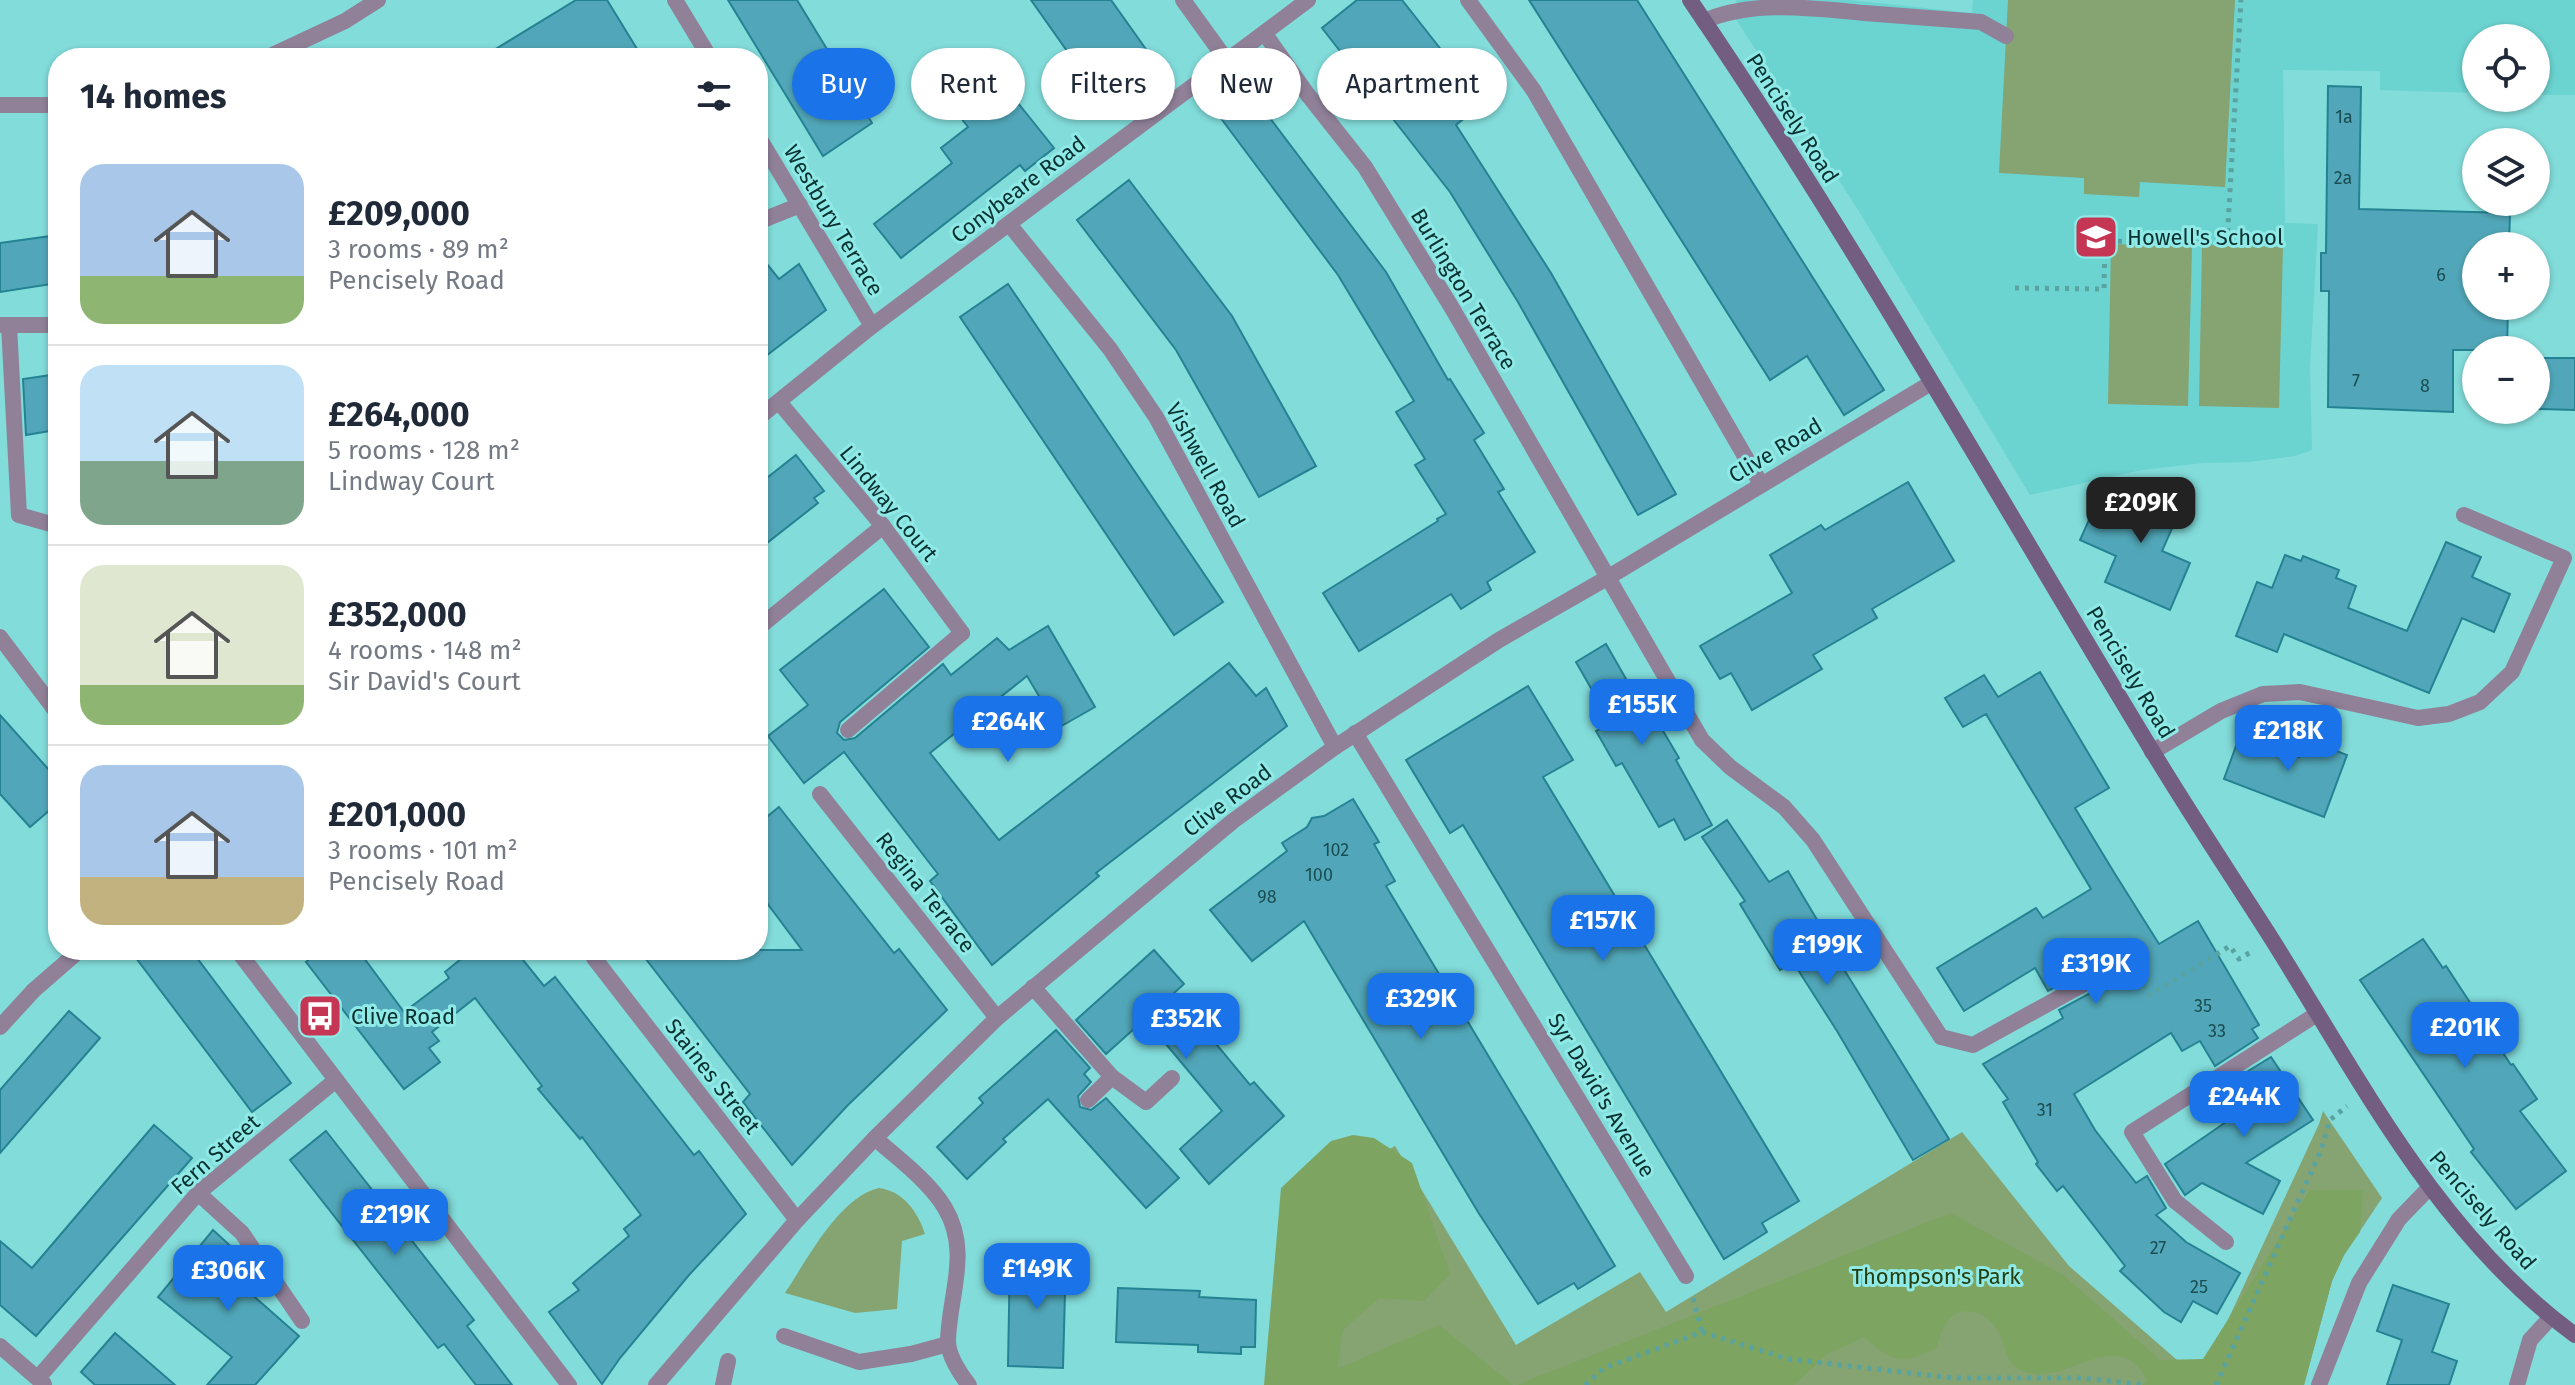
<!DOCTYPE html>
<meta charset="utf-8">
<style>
:root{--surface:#fff;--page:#f6f6f7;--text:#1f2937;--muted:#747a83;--line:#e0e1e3;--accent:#1a73e8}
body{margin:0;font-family:"Fira Sans",sans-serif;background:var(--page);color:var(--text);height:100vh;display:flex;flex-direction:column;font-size:30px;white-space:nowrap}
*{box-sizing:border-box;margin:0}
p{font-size:26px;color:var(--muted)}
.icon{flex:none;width:44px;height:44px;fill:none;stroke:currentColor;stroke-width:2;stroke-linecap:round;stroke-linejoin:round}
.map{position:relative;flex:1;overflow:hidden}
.sheet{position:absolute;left:48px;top:48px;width:720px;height:912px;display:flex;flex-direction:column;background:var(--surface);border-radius:32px;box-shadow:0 2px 6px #0004}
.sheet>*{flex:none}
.guide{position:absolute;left:792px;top:48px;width:760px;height:72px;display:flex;gap:16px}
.fabs{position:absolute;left:2462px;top:24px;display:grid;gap:16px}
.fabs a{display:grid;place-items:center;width:88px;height:88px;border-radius:50%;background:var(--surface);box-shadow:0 2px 6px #0004;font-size:40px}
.price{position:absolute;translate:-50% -68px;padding:0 18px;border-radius:16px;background:var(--accent);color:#fff;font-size:26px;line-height:52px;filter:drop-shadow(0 2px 4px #0008)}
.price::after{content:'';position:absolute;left:50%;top:48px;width:24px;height:18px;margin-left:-12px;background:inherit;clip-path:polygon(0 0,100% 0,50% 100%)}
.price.current{background:#222;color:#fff}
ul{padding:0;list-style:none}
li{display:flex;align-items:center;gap:24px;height:200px;padding:0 32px}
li+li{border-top:2px solid var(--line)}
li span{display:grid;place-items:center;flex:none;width:224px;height:160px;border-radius:24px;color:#555}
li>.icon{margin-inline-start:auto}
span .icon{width:96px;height:96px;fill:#fffc;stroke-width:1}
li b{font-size:34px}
h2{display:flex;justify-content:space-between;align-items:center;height:96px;padding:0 32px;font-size:34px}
.pill{padding:0 28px;border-radius:36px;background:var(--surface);box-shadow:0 2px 6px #0004;font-size:28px;line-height:72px}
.pill.current{background:var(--accent);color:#fff}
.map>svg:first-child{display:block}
.built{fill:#6bd3d0}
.green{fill:#86a372}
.forest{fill:#7da460}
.building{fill:#51a7b9;stroke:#258293;stroke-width:2}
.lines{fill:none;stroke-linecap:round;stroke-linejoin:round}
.path{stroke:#59a3a1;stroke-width:5;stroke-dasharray:4 6;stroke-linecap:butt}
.lane{stroke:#908199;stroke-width:16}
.street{stroke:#908199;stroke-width:16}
.secondary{stroke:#735d80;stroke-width:16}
.labels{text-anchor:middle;stroke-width:6;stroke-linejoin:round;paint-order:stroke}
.number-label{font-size:18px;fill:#1a4e52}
.street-label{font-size:22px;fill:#083130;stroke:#8feae7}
.poi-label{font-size:22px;fill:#083130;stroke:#8feae7;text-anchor:start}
.park-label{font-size:22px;fill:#253f0e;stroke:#8feae7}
</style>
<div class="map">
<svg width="2575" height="1385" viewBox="0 0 2575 1385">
<rect width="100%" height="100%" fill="#82dcda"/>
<!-- built -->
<path class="built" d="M 1736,0 L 1849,0 L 1972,13 L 1973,0 L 2575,0 L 2575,95 L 2536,95 L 2536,38 L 2476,38 L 2476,93 L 2380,90 L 2380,71 L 2283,70 L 2285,223 L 2318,224 L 2310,368 L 2312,450 L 2295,456 L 2249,462 L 2203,463 L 2142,470 L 2030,495 L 1860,213 L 1732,13 L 1738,9 Z"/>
<!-- green -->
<g class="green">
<path d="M 2008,0 L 2235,0 L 2225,187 L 2140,182 L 2139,197 L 2084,194 L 2084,178 L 1999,173 Z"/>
<path d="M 2111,244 L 2192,246 L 2188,406 L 2108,404 Z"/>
<path d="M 2202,245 L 2283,247 L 2279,408 L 2199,406 Z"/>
<path d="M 2323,1111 L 2382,1198 L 2344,1255 L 2332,1281 L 2304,1385 L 1269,1385 L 1296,1201 L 1395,1146 L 1516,1345 L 1640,1272 L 1666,1312 L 1962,1132 L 2069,1266 L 2200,1380 L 2319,1124 Z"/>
<path d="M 879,1188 C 903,1191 918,1212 925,1234 L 902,1241 L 897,1309 L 855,1313 L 785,1293 C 807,1260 839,1197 879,1188 Z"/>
</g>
<!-- forest -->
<g class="forest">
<path d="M 1353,1135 L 1374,1138 L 1412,1163 L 1450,1274 L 1424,1301 L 1379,1298 L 1343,1330 L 1337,1369 L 1439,1325 L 1513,1385 L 1264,1385 L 1281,1188 L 1331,1141 Z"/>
<path d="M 2310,1190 L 2363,1190 L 2360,1232 L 2344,1255 L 2332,1281 L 2304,1385 L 2142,1385 L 2147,1380 C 2121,1331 2081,1371 2043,1374 C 2031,1375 2018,1371 2010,1361 C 2005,1353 2004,1341 1999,1332 C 1989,1314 1965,1302 1948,1320 C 1942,1326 1939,1341 1936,1348 C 1902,1366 1891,1361 1864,1337 L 1827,1354 L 1794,1385 L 1517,1385 L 1951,1213 L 2063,1275 L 2160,1360 L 2203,1359 Z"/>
</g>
<!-- building -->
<g class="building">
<path d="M 576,0 L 607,0 L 637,49 L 622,58 L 481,58 Z"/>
<path d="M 728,0 L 797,0 L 872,123 L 823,156 Z"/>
<path d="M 1031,0 L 1111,0 L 1165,76 L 1129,101 L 1119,86 L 1101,99 Z"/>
<path d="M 1357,0 L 1402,0 L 1483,103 L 1456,125 L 1551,273 L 1676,494 L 1638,515 L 1518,302 L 1450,192 L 1322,28 Z"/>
<path d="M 1529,0 L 1637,0 L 1884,390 L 1844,415 L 1807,356 L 1770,380 Z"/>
<path d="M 964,68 L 997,111 L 1014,98 L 1054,148 L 1025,171 L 1020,165 L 901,258 L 874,224 L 952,163 L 941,148 L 968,127 L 938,89 Z"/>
<path d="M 1242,81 L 1386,272 L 1448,380 L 1450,379 L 1484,433 L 1474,440 L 1504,489 L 1498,492 L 1535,552 L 1487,582 L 1491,590 L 1461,609 L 1451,594 L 1359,651 L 1323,593 L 1438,521 L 1437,519 L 1446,514 L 1415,465 L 1425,459 L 1396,412 L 1414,401 L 1338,275 L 1211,105 Z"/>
<path d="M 2328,86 L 2361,87 L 2359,209 L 2510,213 L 2509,246 L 2476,246 L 2476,306 L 2508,306 L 2507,350 L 2453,350 L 2453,412 L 2328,407 L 2329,291 L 2321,291 L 2321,253 L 2326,253 Z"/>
<path d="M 1129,180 L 1232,316 L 1316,466 L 1259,497 L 1176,350 L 1077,220 Z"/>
<path d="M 58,235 L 58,283 L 0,292 L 0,243 Z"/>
<path d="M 758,253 L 779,279 L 799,264 L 826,310 L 758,362 Z"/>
<path d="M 1008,284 L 1223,602 L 1174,635 L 960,317 Z"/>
<path d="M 2536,358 L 2575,358 L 2575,410 L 2536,409 Z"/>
<path d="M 58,374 L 58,411 L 53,412 L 56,430 L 26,435 L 23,379 Z"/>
<path d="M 796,455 L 824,491 L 814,498 L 818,503 L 758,550 L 758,485 Z"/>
<path d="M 2146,481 L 2185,499 L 2162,551 L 2190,563 L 2170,610 L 2105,582 L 2116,556 L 2080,540 L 2097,502 L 2130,517 Z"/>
<path d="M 1908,482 L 1954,561 L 1872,609 L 1877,618 L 1813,655 L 1822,669 L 1752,710 L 1731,673 L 1720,679 L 1700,646 L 1792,593 L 1770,555 L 1821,525 L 1825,530 Z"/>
<path d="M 2446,542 L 2481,557 L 2472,577 L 2510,594 L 2494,632 L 2462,618 L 2429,693 L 2284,634 L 2277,652 L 2236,636 L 2257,582 L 2272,588 L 2285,555 L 2301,561 L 2303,556 L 2339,570 L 2336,578 L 2356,586 L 2348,608 L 2407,631 Z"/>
<path d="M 884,589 L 929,647 L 840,722 L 837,733 L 844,740 L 855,738 L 943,664 L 951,675 L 997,638 L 1009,650 L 1048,626 L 1095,707 L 1058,728 L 1027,676 L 930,753 L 999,840 L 1229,663 L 1256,696 L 1266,688 L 1287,726 L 1096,873 L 1099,876 L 992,965 L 930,881 L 938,874 L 844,752 L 804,783 L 768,736 L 808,705 L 780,670 Z"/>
<path d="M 1606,644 L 1641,705 L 1646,702 L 1679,758 L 1676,760 L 1712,825 L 1685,840 L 1674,819 L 1659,827 L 1622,763 L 1616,766 L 1596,731 L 1611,723 L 1576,662 Z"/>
<path d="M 2040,672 L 2109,788 L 2075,808 L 2115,874 L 2159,944 L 2198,921 L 2259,1025 L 2252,1029 L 2258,1038 L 2215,1066 L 2200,1041 L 2182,1051 L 2171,1033 L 2074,1094 L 2095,1130 L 2136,1183 L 2147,1176 L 2166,1208 L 2156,1215 L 2186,1242 L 2240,1273 L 2217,1314 L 2193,1301 L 2181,1322 L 2164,1312 L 2120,1271 L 2125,1266 L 2063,1186 L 2057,1191 L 2036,1164 L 2038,1162 L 2003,1102 L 2008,1099 L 1983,1064 L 2063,1018 L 2059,1010 L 2120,977 L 2126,968 L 2124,961 L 2116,956 L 2110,957 L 2048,991 L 2035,968 L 1964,1011 L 1937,968 L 2036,908 L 2043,918 L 2091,889 L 1986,714 L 1963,727 L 1945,698 L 1984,675 L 1998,697 Z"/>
<path d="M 1528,686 L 1573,760 L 1543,777 L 1799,1201 L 1762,1223 L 1767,1232 L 1724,1259 L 1463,825 L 1450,833 L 1406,760 Z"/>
<path d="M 0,715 L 58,780 L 58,803 L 30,827 L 0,794 Z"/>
<path d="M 2240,735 L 2299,757 L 2306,739 L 2347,755 L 2324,817 L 2224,779 Z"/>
<path d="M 1353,799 L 1379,842 L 1374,844 L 1395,881 L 1386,886 L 1615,1266 L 1578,1289 L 1574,1283 L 1538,1304 L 1478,1212 L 1304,921 L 1252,961 L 1210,910 L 1287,851 L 1282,843 L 1307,827 L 1312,818 L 1324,816 Z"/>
<path d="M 779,807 L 894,953 L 899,949 L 947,1010 L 848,1105 L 792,1165 L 743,1102 L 750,1094 L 639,950 L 802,950 L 758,891 L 758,824 Z"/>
<path d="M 1727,820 L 1769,882 L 1788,871 L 1837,953 L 1835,955 L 1949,1139 L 1913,1160 L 1837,1031 L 1793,962 L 1780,970 L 1740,904 L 1745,901 L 1702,837 Z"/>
<path d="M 2423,939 L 2443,968 L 2446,966 L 2511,1065 L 2513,1064 L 2537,1099 L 2520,1111 L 2566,1171 L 2516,1209 L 2471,1152 L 2474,1149 L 2360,980 Z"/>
<path d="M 130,950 L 191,950 L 291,1083 L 252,1112 Z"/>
<path d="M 322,950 L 358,950 L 404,1012 L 449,978 L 445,972 L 472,950 L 515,950 L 544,986 L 555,977 L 694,1155 L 699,1151 L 746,1214 L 689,1275 L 620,1358 L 602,1384 L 549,1312 L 579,1290 L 573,1283 L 629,1236 L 624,1229 L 641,1215 L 582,1137 L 580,1139 L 538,1089 L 542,1086 L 475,998 L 432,1032 L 439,1041 L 429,1048 L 440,1062 L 404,1089 L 306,962 Z"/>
<path d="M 1154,950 L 1184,984 L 1174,993 L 1250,1085 L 1254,1082 L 1284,1116 L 1209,1184 L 1180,1149 L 1222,1111 L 1145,1019 L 1106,1054 L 1076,1020 Z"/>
<path d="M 69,1011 L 100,1038 L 0,1153 L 0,1090 Z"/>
<path d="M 1056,1030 L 1090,1068 L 1084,1074 L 1091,1082 L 1078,1096 L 1080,1107 L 1091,1110 L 1106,1098 L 1179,1178 L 1146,1208 L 1048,1099 L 1003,1139 L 1006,1142 L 967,1179 L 937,1147 L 983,1103 L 979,1098 Z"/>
<path d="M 2271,1057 L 2313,1120 L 2246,1163 L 2280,1181 L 2263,1214 L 2202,1183 L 2185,1195 L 2165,1164 L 2226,1122 L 2223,1117 L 2241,1106 L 2227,1084 Z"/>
<path d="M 154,1125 L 192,1158 L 36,1336 L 0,1305 L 0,1241 L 32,1268 Z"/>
<path d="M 326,1131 L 474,1320 L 467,1326 L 512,1385 L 476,1385 L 444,1344 L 438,1348 L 290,1160 Z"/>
<path d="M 213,1230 L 247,1261 L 233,1278 L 299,1336 L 255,1385 L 207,1385 L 232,1357 L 158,1297 Z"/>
<path d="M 1010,1254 L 1066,1255 L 1063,1368 L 1008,1366 Z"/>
<path d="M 2393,1285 L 2449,1304 L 2432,1352 L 2457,1361 L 2449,1385 L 2387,1385 L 2402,1340 L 2377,1331 Z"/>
<path d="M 1118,1288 L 1200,1291 L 1199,1297 L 1256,1300 L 1255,1347 L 1241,1347 L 1241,1354 L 1198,1352 L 1198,1345 L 1116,1342 Z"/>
<path d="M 115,1333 L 175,1385 L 95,1385 L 81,1372 Z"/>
</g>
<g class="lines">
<!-- path -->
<g class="path">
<path d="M 2015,288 L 2104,289 L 2105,241 L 2227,243 L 2241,0"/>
<path d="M 2138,976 L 2150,995 L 2230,946 L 2239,959 L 2251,952"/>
<path d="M 1693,1298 L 1702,1332"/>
<path d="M 1585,1385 L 1604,1368 L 1702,1332 L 1788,1359 L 1953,1378 L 2083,1378 L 2145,1385"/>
<path d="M 2216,1385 L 2321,1150 L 2330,1120 L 2347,1106"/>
</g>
<!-- lane -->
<g class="lane">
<path d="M 1468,0 L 1534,91 L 1761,484"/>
<path d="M 1704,21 C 1752,0 1812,8 1864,13 C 1903,16 1942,19 1981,22 L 2006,36"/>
<path d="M 266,58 L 345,21 L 378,0"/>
<path d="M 0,105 L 58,105"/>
<path d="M 758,222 L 800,205"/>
<path d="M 9,325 L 19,515 L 58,526"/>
<path d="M 758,628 L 883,526"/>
<path d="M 848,730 L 962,633"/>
<path d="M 1941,1037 L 1973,1045 L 2115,967"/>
<path d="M 198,1193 L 242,1233 L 302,1321"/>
<path d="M 2226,1242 L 2175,1201 L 2132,1132 L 2317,1014"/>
<path d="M 784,1336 L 859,1362 L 911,1354"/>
<path d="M 2517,1385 L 2530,1340 L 2551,1317"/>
</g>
<!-- street -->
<g class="street">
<path d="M 675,0 L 710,58"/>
<path d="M 1183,0 L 1227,61"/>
<path d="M 1265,34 L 1308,95 L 1365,167 L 1452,308 L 1702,740 L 1730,767 L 1784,807 L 1813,840 L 1941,1037"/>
<path d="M 758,136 L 872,326"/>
<path d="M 1009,224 L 1110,349 L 1156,417 L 1335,747"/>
<path d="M 0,325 L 58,325"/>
<path d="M 779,402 L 883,526 L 962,633"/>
<path d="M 758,418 L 872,326 L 1308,0"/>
<path d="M 0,637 L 58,714"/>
<path d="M 1355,733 L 1686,1276"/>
<path d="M 2152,752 L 2221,711 L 2263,694 L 2300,692 L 2418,718 L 2449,714 L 2480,702 L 2512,672 L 2564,558 L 2464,515"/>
<path d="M 820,794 L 997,1018"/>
<path d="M 237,950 L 569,1385"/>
<path d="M 594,958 L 797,1220"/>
<path d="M 1033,987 L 1112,1077 L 1146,1102 L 1172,1078"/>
<path d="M 0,1027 L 34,990 L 80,950"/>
<path d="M 1088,1100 L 1112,1077"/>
<path d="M 875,1138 C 898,1159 928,1180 945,1208 C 971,1252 949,1295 948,1341 C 948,1355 960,1374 969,1385"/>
<path d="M 0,1346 L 44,1384"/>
<path d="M 911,1354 L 948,1344"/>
<path d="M 38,1378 L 198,1193 L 336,1080"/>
<path d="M 656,1385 L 797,1220 L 875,1138 L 997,1018 L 1233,821 L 1335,747 L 1499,640 L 1607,578 L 1931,383"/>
<path d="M 723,1385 L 728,1361"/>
<path d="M 2319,1385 L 2359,1283 L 2399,1219 L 2429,1188"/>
</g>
<!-- secondary -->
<path class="secondary" d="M 1690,0 C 1855,242 1999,499 2151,749 C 2189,812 2229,872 2268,933 C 2358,1075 2436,1233 2575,1335"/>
</g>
<!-- icons -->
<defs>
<g id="school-square" transform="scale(2.3)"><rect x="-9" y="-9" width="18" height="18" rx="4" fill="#c53554" stroke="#8feae7"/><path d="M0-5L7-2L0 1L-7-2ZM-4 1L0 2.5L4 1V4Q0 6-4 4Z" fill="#fff"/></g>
<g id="bus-square" transform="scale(2.3)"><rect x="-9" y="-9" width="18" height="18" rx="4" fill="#c53554" stroke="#8feae7"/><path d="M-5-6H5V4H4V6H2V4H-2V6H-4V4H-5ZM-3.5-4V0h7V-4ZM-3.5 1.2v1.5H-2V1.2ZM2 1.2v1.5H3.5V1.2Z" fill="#fff"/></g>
</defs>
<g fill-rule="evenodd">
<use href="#school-square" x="2096" y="237"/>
<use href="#bus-square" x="320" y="1016"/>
</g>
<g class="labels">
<!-- number labels -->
<g class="number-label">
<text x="2344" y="123">1a</text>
<text x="2343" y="184">2a</text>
<text x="2441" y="281">6</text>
<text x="2356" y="387">7</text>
<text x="2425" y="392">8</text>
<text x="1336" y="856">102</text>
<text x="1319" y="881">100</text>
<text x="1267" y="903">98</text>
<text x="2203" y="1012">35</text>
<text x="2217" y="1037">33</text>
<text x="2045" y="1116">31</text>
<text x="2158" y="1254">27</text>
<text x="2199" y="1293">25</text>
</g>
<!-- street labels -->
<g class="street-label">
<text transform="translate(1793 118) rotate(57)" y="8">Pencisely Road</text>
<text transform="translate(1018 189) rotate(-37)" y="8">Conybeare Road</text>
<text transform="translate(834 220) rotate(59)" y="8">Westbury Terrace</text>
<text transform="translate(1464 289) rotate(59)" y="8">Burlington Terrace</text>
<text transform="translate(1775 450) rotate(-31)" y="8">Clive Road</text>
<text transform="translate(1206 465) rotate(61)" y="8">Vishwell Road</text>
<text transform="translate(889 503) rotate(51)" y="8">Lindway Court</text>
<text transform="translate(2131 672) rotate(59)" y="8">Pencisely Road</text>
<text transform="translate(1227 800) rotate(-37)" y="8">Clive Road</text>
<text transform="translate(926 892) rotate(52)" y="8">Regina Terrace</text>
<text transform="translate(713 1076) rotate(52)" y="8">Staines Street</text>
<text transform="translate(1602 1095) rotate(59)" y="8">Syr David's Avenue</text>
<text transform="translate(215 1154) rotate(-41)" y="8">Fern Street</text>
<text transform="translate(2483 1210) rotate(49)" y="8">Pencisely Road</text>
</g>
<!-- poi labels -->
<g class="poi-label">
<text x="2127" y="245">Howell's School</text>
<text x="351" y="1024">Clive Road</text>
</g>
<!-- park labels -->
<g class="park-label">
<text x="1936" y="1284">Thompson's Park</text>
</g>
</g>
</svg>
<div class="fabs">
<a><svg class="icon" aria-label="locate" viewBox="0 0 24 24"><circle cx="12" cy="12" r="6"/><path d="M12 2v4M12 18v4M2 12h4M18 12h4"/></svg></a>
<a><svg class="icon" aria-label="layers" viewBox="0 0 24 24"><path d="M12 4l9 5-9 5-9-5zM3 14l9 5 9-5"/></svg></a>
<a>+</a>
<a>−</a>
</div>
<b class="price current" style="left:2141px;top:545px">£209K</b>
<b class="price" style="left:1642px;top:747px">£155K</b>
<b class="price" style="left:1008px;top:764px">£264K</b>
<b class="price" style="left:2288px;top:773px">£218K</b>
<b class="price" style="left:1603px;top:963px">£157K</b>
<b class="price" style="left:1827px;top:987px">£199K</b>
<b class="price" style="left:2096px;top:1006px">£319K</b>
<b class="price" style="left:1421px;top:1041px">£329K</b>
<b class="price" style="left:1186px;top:1061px">£352K</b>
<b class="price" style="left:2465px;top:1070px">£201K</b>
<b class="price" style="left:2244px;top:1139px">£244K</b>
<b class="price" style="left:395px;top:1257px">£219K</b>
<b class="price" style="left:1037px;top:1311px">£149K</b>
<b class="price" style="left:228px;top:1313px">£306K</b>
<div class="guide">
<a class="pill current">Buy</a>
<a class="pill">Rent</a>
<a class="pill">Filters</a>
<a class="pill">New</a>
<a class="pill">Apartment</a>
</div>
<section class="sheet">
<h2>14 homes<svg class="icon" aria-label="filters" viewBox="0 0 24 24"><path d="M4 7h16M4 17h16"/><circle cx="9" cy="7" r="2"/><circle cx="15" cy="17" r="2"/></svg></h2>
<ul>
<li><span style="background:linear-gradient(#a9c7e8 70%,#8fb573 0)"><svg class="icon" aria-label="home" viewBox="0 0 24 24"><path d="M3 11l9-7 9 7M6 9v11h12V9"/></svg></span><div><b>£209,000</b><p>3 rooms · 89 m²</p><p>Pencisely Road</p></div></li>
<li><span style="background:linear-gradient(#bfe0f5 60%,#7fa58c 0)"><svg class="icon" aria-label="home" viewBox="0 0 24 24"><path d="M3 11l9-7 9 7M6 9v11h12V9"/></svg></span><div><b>£264,000</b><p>5 rooms · 128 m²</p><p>Lindway Court</p></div></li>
<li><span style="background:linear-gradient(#dfe7d0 75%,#8fb573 0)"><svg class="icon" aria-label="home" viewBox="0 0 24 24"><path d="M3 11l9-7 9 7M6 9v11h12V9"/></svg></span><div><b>£352,000</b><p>4 rooms · 148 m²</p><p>Sir David's Court</p></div></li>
<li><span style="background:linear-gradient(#a9c7e8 70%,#c2b280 0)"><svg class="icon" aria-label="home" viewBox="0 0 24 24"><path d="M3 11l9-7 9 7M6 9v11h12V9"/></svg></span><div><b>£201,000</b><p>3 rooms · 101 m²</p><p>Pencisely Road</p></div></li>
</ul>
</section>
</div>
